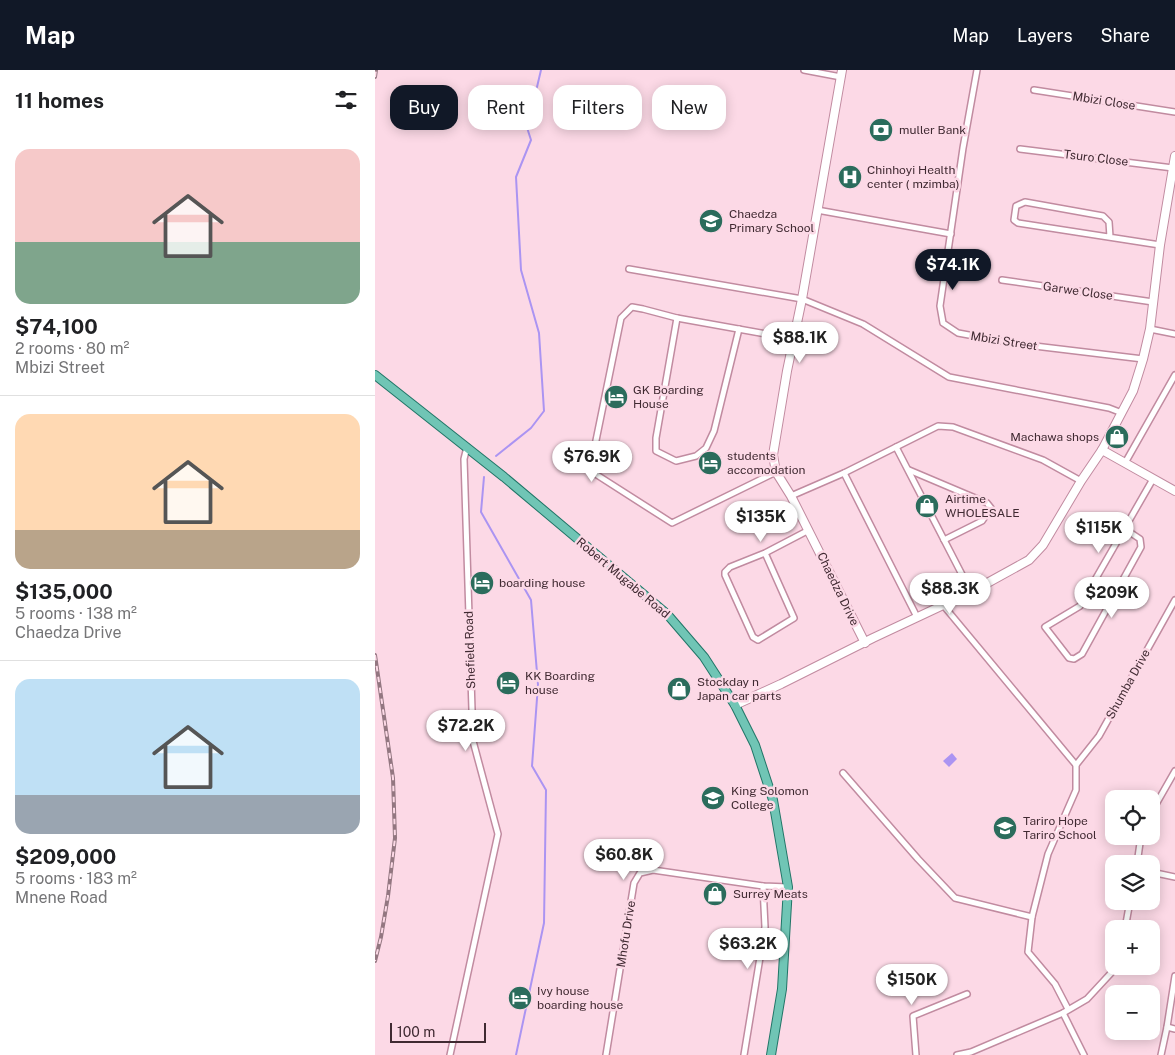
<!DOCTYPE html>
<meta charset="utf-8">
<style>
:root{--surface:#fff;--page:#f2f2f2;--text:#202124;--muted:#757577;--line:#e0e0e0;--accent:#111827}
body{margin:0;font-family:"Public Sans",sans-serif;background:var(--page);color:var(--text);height:100vh;display:flex;flex-direction:column;font-size:19px;white-space:nowrap}
*{box-sizing:border-box;margin:0}
p{font-size:16px;color:var(--muted)}
.icon{flex:none;width:28px;height:28px;fill:none;stroke:currentColor;stroke-width:2;stroke-linecap:round;stroke-linejoin:round}
.map{position:relative;flex:1;overflow:hidden}
.side{display:flex;flex-direction:column;background:var(--surface);width:375px}
.side>*{flex:none}
.top-card{position:absolute;left:15px;top:15px;width:475px;height:45px;display:flex;gap:10px}
.controls{position:absolute;left:730px;top:720px;display:grid;gap:10px}
.controls a{display:grid;place-items:center;width:55px;height:55px;border-radius:10px;background:var(--surface);box-shadow:0 2px 12px #0003;font-size:25px}
.scale{position:absolute;left:15px;bottom:12px;width:96px;box-sizing:border-box;padding-left:5px;border:2px solid #402a32;border-top:0;font-size:14px;line-height:18px;white-space:nowrap;color:#402a32;-webkit-text-stroke:4px #fcd9e6;paint-order:stroke}
.price{position:absolute;translate:-50% -42px;padding:0 11px;border-radius:18px;background:#fff;color:#222;font-size:16px;line-height:32px;filter:drop-shadow(0 1px 2px #0008)}
.price::after{content:'';position:absolute;left:50%;top:30px;width:15px;height:11px;margin-left:-8px;background:inherit;clip-path:polygon(0 0,100% 0,50% 100%)}
.price.on{background:var(--accent);color:#fff}
ul{padding:0;list-style:none}
li{display:grid;align-content:center;gap:10px;height:265px;padding:0 15px}
li+li{border-top:1px solid var(--line)}
li span{display:grid;place-items:center;height:155px;border-radius:15px;color:#555}
li>.icon{margin-inline-start:auto}
span .icon{width:90px;height:90px;fill:#fffc;stroke-width:1}
li b{font-size:21px}
h2{display:flex;justify-content:space-between;align-items:center;height:60px;padding:0 15px;font-size:21px}
.pill{padding:0 18px;border-radius:15px;background:var(--surface);box-shadow:0 2px 12px #0003;font-size:18px;line-height:45px}
.pill.on{background:var(--accent);color:#fff}
header{display:flex;align-items:center;gap:30px;box-sizing:border-box;height:70px;padding:0 25px;background:var(--accent);color:#fff}
header strong{font-size:24px}
nav{display:flex;gap:28px;margin-inline-start:auto;font-size:18px}
main{display:flex;flex:1;min-height:0}
.map>svg:first-child{display:block}
.water{fill:#ab94f2}
.lines{fill:none;stroke-linecap:round;stroke-linejoin:round}
.stream{stroke:#ab94f2;stroke-width:2}
.street-casing{stroke:#c18ba0;stroke-width:8}
.secondary-casing{stroke:#c18ba0;stroke-width:10}
.primary-casing{stroke:#217567;stroke-width:10}
.street{stroke:#fff;stroke-width:5}
.secondary{stroke:#fff;stroke-width:8}
.primary{stroke:#70c5b5;stroke-width:8}
.rail-casing{stroke:#937781;stroke-width:4}
.rail{stroke:#fcd9e6;stroke-width:2;stroke-dasharray:5.5;stroke-linecap:butt}
.labels{text-anchor:middle;stroke-width:5;stroke-linejoin:round;paint-order:stroke}
.street-label{font-size:12px;fill:#402a32;stroke:#fcd9e6}
.poi-label{font-size:12px;fill:#402a32;stroke:#fcd9e6;text-anchor:start}
</style>
<header>
<strong>Map</strong>
<nav><a>Map</a><a>Layers</a><a>Share</a></nav>
</header>
<main>
<section class="side">
<h2>11 homes<svg class="icon" aria-label="filters" viewBox="0 0 24 24"><path d="M4 7h16M4 17h16"/><circle cx="9" cy="7" r="2"/><circle cx="15" cy="17" r="2"/></svg></h2>
<ul>
<li><span style="background:linear-gradient(#f6c9c9 60%,#7fa58c 0)"><svg class="icon" aria-label="home" viewBox="0 0 24 24"><path d="M3 11l9-7 9 7M6 9v11h12V9"/></svg></span><div><b>$74,100</b><p>2 rooms · 80 m²</p><p>Mbizi Street</p></div></li>
<li><span style="background:linear-gradient(#ffd9b3 75%,#b9a48a 0)"><svg class="icon" aria-label="home" viewBox="0 0 24 24"><path d="M3 11l9-7 9 7M6 9v11h12V9"/></svg></span><div><b>$135,000</b><p>5 rooms · 138 m²</p><p>Chaedza Drive</p></div></li>
<li><span style="background:linear-gradient(#bfe0f5 75%,#9aa5b1 0)"><svg class="icon" aria-label="home" viewBox="0 0 24 24"><path d="M3 11l9-7 9 7M6 9v11h12V9"/></svg></span><div><b>$209,000</b><p>5 rooms · 183 m²</p><p>Mnene Road</p></div></li>
</ul>
</section>
<div class="map">
<svg width="800" height="985" viewBox="0 0 800 985">
<rect width="100%" height="100%" fill="#fcd9e6"/>
<!-- water -->
<path class="water" d="M 577,683 L 582,689 L 574,697 L 568,691 Z"/>
<g class="lines">
<!-- stream -->
<g class="stream">
<path d="M 121,386 L 156,358 L 169,341 L 164,263 L 146,200 L 141,107 L 156,70 L 147,42 L 162,17 L 166,0"/>
<path d="M 109,407 L 106,442 L 156,530 L 163,615 L 157,696 L 171,720 L 169,853 L 141,985"/>
</g>
<!-- street casing -->
<g class="street-casing">
<g id="street">
<path d="M 429,0 L 466,7"/>
<path d="M 602,0 L 588,78 L 565,236 L 568,253 L 583,263 L 643,274 L 768,289"/>
<path d="M 659,20 L 800,42"/>
<path d="M 645,79 L 798,98"/>
<path d="M 442,140 L 576,164"/>
<path d="M 735,167 L 734,152 L 728,146 L 650,132 L 641,136 L 639,150 L 643,153 L 785,175"/>
<path d="M 254,199 L 427,229 L 488,254 L 574,307 L 734,338 L 747,343"/>
<path d="M 627,210 L 778,232"/>
<path d="M 302,248 L 281,368 L 281,381 L 301,391 L 321,386 L 331,378 L 339,361 L 364,259"/>
<path d="M 775,259 L 800,264"/>
<path d="M 521,377 L 596,522"/>
<path d="M 750,393 L 800,305"/>
<path d="M 534,400 L 612,433 L 616,438 L 607,451 L 569,470"/>
<path d="M 401,402 L 297,453 L 222,405 L 217,390 L 246,248 L 257,237 L 268,239 L 302,248 L 419,269"/>
<path d="M 469,403 L 542,547"/>
<path d="M 416,426 L 469,403 L 563,356 L 578,357 L 668,390 L 706,411"/>
<path d="M 750,459 L 765,469 L 766,477 L 707,584 L 699,589 L 694,588 L 670,557 L 705,536 L 778,409"/>
<path d="M 390,483 L 419,548 L 383,570 L 378,567 L 350,505 L 350,502 L 355,497 L 390,483 L 434,460"/>
<path d="M 568,535 L 701,695 L 701,720 L 673,784 L 657,847 L 653,882 L 680,914 L 693,939"/>
<path d="M 701,695 L 724,666 L 800,530"/>
<path d="M 468,703 L 543,789 L 580,828 L 657,847"/>
<path d="M 776,743 L 800,701"/>
<path d="M 762,794 L 766,766"/>
<path d="M 776,802 L 800,807"/>
<path d="M 750,859 L 755,831"/>
<path d="M 688,943 L 709,985"/>
<path d="M 792,957 L 800,959"/>
<path d="M 75,985 L 123,764 L 98,671 L 89,389 L 92,377"/>
<path d="M 231,985 L 259,813 L 265,803 L 278,800 L 388,816 L 413,817"/>
<path d="M 369,985 L 390,857 L 388,816"/>
<path d="M 541,985 L 538,946 L 592,924"/>
<path d="M 582,985 L 596,982 L 688,943 L 712,929 L 737,902 L 739,896"/>
<path d="M 786,985 L 792,957 L 800,906"/>
</g>
</g>
<!-- secondary casing -->
<g class="secondary-casing">
<g id="secondary">
<path d="M 467,0 L 427,229 L 412,301 L 398,385 L 401,402 L 416,426 L 490,573"/>
<path d="M 727,380 L 800,421"/>
<path d="M 360,635 L 406,614 L 498,568 L 596,522 L 654,490 L 668,475 L 706,411 L 727,380 L 758,321 L 768,289 L 775,259 L 785,175 L 800,86"/>
</g>
</g>
<!-- primary casing -->
<g class="primary-casing">
<path id="primary" d="M 0,305 L 129,407 L 292,544 L 329,587 L 360,635 L 380,675 L 398,730 L 413,817 L 407,919 L 396,985"/>
</g>
<!-- street -->
<use href="#street" class="street"/>
<!-- secondary -->
<use href="#secondary" class="secondary"/>
<!-- primary -->
<use href="#primary" class="primary"/>
<!-- rail casing -->
<g class="rail-casing">
<g id="rail">
<path d="M 0,7 L 1,0"/>
<path d="M 0,585 L 18,708 L 20,768 L 13,826 L 6,867 L 0,891"/>
</g>
</g>
<!-- rail -->
<use href="#rail" class="rail"/>
</g>
<!-- icons -->
<defs>
<g id="bank-disc" transform="scale(1.25)"><circle r="9.5" fill="#2b6c5c" stroke="#fcd9e6"/><path d="M-6-4H6V4H-6ZM0-2.3a2.3 2.3 0 1 0 0 4.6a2.3 2.3 0 1 0 0-4.6Z" fill="#fff"/></g>
<g id="hospital-disc" transform="scale(1.25)"><circle r="9.5" fill="#2b6c5c" stroke="#fcd9e6"/><path d="M-5-5h3v3.5h4V-5h3V5h-3V1.5h-4V5h-3Z" fill="#fff"/></g>
<g id="school-disc" transform="scale(1.25)"><circle r="9.5" fill="#2b6c5c" stroke="#fcd9e6"/><path d="M0-5L7-2L0 1L-7-2ZM-4 1L0 2.5L4 1V4Q0 6-4 4Z" fill="#fff"/></g>
<g id="hotel-disc" transform="scale(1.25)"><circle r="9.5" fill="#2b6c5c" stroke="#fcd9e6"/><path d="M-6-4.5h1.5V1H6V5H4.5V3h-9V5H-6ZM-4 0a1.8 1.8 0 1 1 3.6 0ZM.5 0V-2.5h3Q6-2.5 6 0Z" fill="#fff"/></g>
<g id="shop-disc" transform="scale(1.25)"><circle r="9.5" fill="#2b6c5c" stroke="#fcd9e6"/><path d="M-5-2.5h2.3a2.7 3.5 0 0 1 5.4 0H5L5.5 6h-11ZM-1.5-2.5h3a1.5 2.3 0 0 0-3 0Z" fill="#fff"/></g>
<g id="university-disc" transform="scale(1.25)"><circle r="9.5" fill="#2b6c5c" stroke="#fcd9e6"/><path d="M0-5L7-2L0 1L-7-2ZM-4 1L0 2.5L4 1V4Q0 6-4 4Z" fill="#fff"/></g>
</defs>
<g fill-rule="evenodd">
<use href="#bank-disc" x="506" y="60"/>
<use href="#hospital-disc" x="475" y="107"/>
<use href="#school-disc" x="336" y="151"/>
<use href="#hotel-disc" x="241" y="327"/>
<use href="#shop-disc" x="742" y="367"/>
<use href="#hotel-disc" x="335" y="393"/>
<use href="#shop-disc" x="552" y="436"/>
<use href="#hotel-disc" x="107" y="513"/>
<use href="#hotel-disc" x="133" y="613"/>
<use href="#shop-disc" x="304" y="619"/>
<use href="#university-disc" x="338" y="728"/>
<use href="#school-disc" x="630" y="758"/>
<use href="#shop-disc" x="340" y="824"/>
<use href="#hotel-disc" x="145" y="928"/>
</g>
<g class="labels">
<!-- street labels -->
<g class="street-label">
<text transform="translate(729 31) rotate(9)" y="4">Mbizi Close</text>
<text transform="translate(721 88) rotate(7)" y="4">Tsuro Close</text>
<text transform="translate(703 221) rotate(8)" y="4">Garwe Close</text>
<text transform="translate(629 271) rotate(9)" y="4">Mbizi Street</text>
<text transform="translate(248 508) rotate(40)" y="4">Robert Mugabe Road</text>
<text transform="translate(463 519) rotate(64)" y="4">Chaedza Drive</text>
<text transform="translate(95 580) rotate(-92)" y="4">Shefield Road</text>
<text transform="translate(753 614) rotate(-61)" y="4">Shumba Drive</text>
<text transform="translate(251 864) rotate(-81)" y="4">Mhofu Drive</text>
</g>
<!-- poi labels -->
<g class="poi-label">
<text x="524" y="64">muller Bank</text>
<text x="492" y="104">Chinhoyi Health<tspan x="492" dy="14">center ( mzimba)</tspan></text>
<text x="354" y="148">Chaedza<tspan x="354" dy="14">Primary School</tspan></text>
<text x="258" y="324">GK Boarding<tspan x="258" dy="14">House</tspan></text>
<text x="724" y="371" text-anchor="end">Machawa shops</text>
<text x="352" y="390">students<tspan x="352" dy="14">accomodation</tspan></text>
<text x="570" y="433">Airtime<tspan x="570" dy="14">WHOLESALE</tspan></text>
<text x="124" y="517">boarding house</text>
<text x="150" y="610">KK Boarding<tspan x="150" dy="14">house</tspan></text>
<text x="322" y="616">Stockday n<tspan x="322" dy="14">Japan car parts</tspan></text>
<text x="356" y="725">King Solomon<tspan x="356" dy="14">College</tspan></text>
<text x="648" y="755">Tariro Hope<tspan x="648" dy="14">Tariro School</tspan></text>
<text x="358" y="828">Surrey Meats</text>
<text x="162" y="925">Ivy house<tspan x="162" dy="14">boarding house</tspan></text>
</g>
</g>
</svg>
<div class="controls">
<a><svg class="icon" aria-label="locate" viewBox="0 0 24 24"><circle cx="12" cy="12" r="6"/><path d="M12 2v4M12 18v4M2 12h4M18 12h4"/></svg></a>
<a><svg class="icon" aria-label="layers" viewBox="0 0 24 24"><path d="M12 4l9 5-9 5-9-5zM3 14l9 5 9-5"/></svg></a>
<a>+</a>
<a>−</a>
</div>
<div class="scale">100 m</div>
<b class="price on" style="left:578px;top:221px">$74.1K</b>
<b class="price" style="left:425px;top:294px">$88.1K</b>
<b class="price" style="left:217px;top:413px">$76.9K</b>
<b class="price" style="left:386px;top:473px">$135K</b>
<b class="price" style="left:724px;top:484px">$115K</b>
<b class="price" style="left:575px;top:545px">$88.3K</b>
<b class="price" style="left:737px;top:549px">$209K</b>
<b class="price" style="left:91px;top:682px">$72.2K</b>
<b class="price" style="left:249px;top:811px">$60.8K</b>
<b class="price" style="left:373px;top:900px">$63.2K</b>
<b class="price" style="left:537px;top:936px">$150K</b>
<div class="top-card">
<a class="pill on">Buy</a>
<a class="pill">Rent</a>
<a class="pill">Filters</a>
<a class="pill">New</a>
</div>
</div>
</main>
